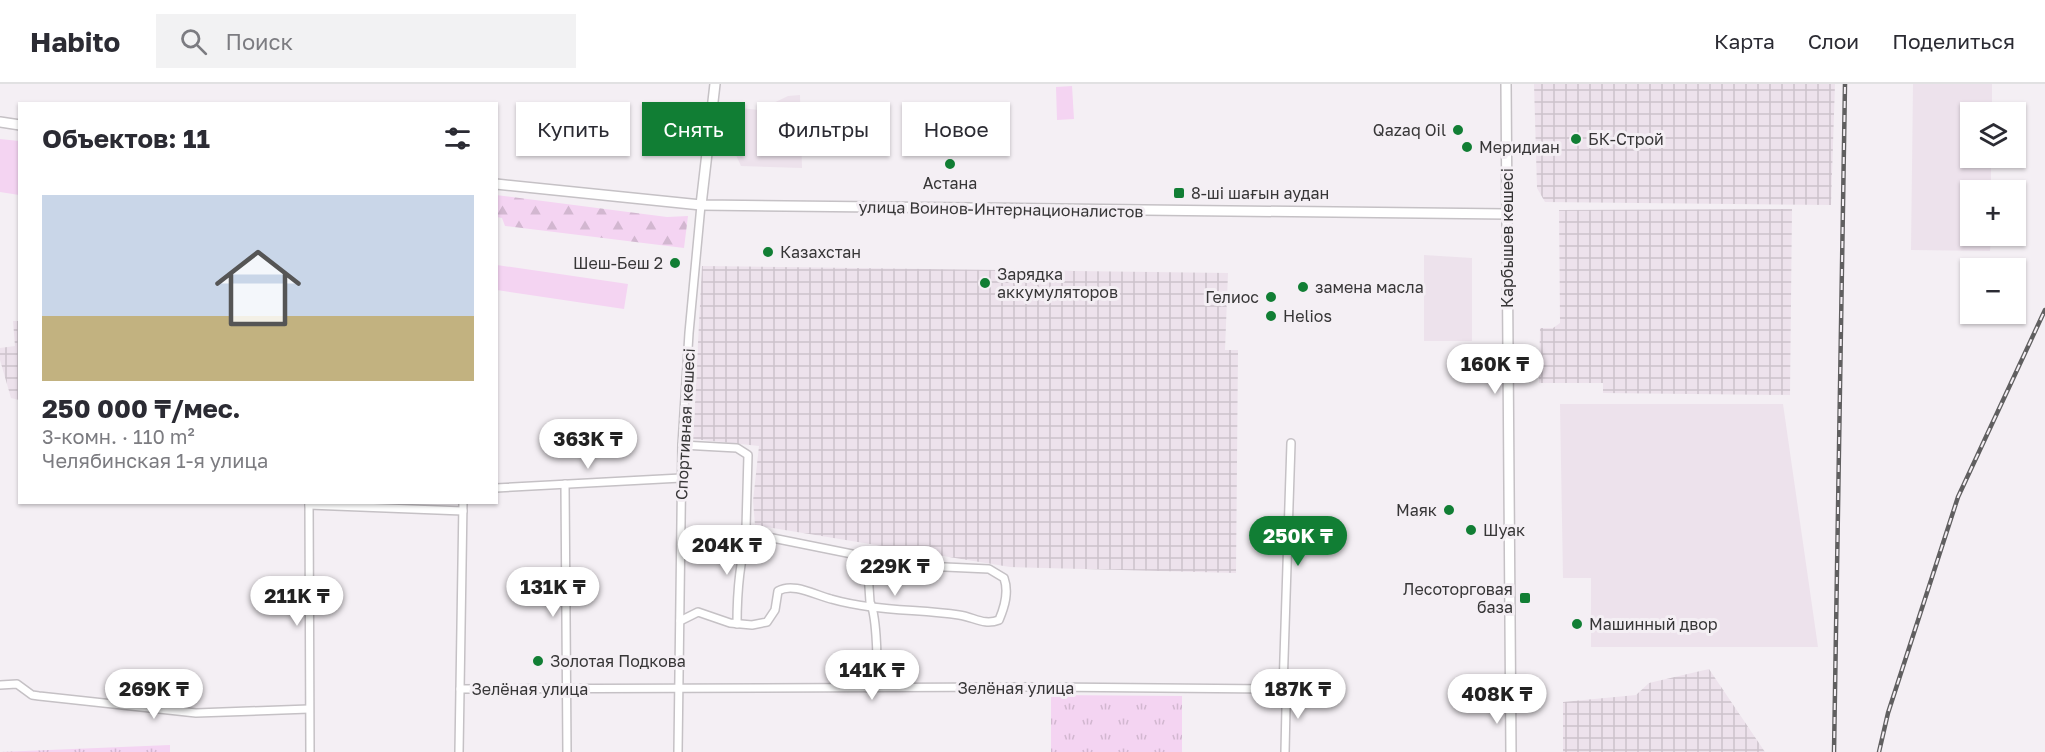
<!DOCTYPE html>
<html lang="ru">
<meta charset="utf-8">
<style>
:root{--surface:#fff;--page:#f2f2f3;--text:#2b2b33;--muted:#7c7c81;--line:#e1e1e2;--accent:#117e34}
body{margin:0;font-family:"Golos Text",sans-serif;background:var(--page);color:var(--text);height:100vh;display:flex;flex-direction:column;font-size:22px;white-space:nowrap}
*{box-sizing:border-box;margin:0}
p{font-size:20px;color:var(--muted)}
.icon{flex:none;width:33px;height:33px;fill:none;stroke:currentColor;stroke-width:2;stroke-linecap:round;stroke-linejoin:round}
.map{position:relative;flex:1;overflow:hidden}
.sheet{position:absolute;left:18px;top:18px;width:480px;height:402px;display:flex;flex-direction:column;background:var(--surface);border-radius:0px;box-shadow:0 2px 4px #0004}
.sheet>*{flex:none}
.hud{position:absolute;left:516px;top:18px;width:570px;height:54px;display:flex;gap:12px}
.controls{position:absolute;left:1960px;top:18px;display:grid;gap:12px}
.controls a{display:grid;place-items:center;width:66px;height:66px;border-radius:0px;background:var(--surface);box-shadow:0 2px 4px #0004;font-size:30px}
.price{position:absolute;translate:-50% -51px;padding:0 14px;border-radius:21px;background:#fff;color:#222;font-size:20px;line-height:39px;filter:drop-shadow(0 2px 3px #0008)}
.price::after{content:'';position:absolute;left:50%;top:36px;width:18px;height:14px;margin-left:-9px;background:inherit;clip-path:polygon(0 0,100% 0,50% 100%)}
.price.selected{background:var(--accent);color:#fff}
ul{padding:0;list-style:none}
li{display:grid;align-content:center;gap:12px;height:318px;padding:0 24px}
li+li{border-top:2px solid var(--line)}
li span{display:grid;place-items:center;height:186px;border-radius:0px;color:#555}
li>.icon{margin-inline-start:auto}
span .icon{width:108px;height:108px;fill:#fffc;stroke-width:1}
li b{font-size:26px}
h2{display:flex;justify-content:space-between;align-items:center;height:72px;padding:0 24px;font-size:26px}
.chip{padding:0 21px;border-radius:0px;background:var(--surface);box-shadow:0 2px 4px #0004;font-size:21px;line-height:54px}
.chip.selected{background:var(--accent);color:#fff}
header{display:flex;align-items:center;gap:36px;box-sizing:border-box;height:84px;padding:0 30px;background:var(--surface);border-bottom:2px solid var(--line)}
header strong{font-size:28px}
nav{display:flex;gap:33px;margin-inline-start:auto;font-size:21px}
.search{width:420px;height:54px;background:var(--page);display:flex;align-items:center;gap:15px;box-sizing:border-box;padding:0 21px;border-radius:0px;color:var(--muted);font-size:22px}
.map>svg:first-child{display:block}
.built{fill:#ede2ec}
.industrial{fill:url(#industrial-grid)}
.grass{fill:url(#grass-tufts)}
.forest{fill:url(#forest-firs)}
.park{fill:#f4d4f2}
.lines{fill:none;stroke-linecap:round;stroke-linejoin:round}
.street-casing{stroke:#c5c1c5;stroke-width:10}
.secondary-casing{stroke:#c5c1c5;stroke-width:12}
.street{stroke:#fff;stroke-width:7}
.secondary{stroke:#fff;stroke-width:9}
.rail-casing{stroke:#605f60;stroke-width:4.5}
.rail{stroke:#f4eff4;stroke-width:2;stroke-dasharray:7;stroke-linecap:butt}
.poi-dot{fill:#117e34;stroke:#f4eff4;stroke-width:2}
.labels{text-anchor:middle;stroke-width:6;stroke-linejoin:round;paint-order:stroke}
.poi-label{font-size:16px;fill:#373637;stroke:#f4eff4;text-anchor:start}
.street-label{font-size:16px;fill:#373637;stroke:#f4eff4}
</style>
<header>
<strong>Habito</strong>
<div class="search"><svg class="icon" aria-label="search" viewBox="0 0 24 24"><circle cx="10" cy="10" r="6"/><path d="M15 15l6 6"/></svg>Поиск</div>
<nav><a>Карта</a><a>Слои</a><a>Поделиться</a></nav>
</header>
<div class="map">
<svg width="2045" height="668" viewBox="0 0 2045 668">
<defs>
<pattern id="industrial-grid" width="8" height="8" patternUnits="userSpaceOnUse" patternTransform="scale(1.5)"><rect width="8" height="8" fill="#ede2ec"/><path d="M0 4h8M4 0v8" fill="none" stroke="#ccc2cb"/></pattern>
<pattern id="grass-tufts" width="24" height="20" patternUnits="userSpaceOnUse" patternTransform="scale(1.5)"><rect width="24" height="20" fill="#f4d4f2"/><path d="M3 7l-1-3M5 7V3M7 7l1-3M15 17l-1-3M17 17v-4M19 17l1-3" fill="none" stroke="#d2b7d0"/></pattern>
<pattern id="forest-firs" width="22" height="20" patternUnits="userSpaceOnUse" patternTransform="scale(1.5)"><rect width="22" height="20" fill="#f4d4f2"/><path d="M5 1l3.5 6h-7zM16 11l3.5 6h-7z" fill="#d2b7d0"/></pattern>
</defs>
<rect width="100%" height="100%" fill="#f4eff4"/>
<!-- built -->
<g class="built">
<path d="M 1913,0 L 1992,0 L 1992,28 L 1971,28 L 1971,74 L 1991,74 L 1991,106 L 1971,106 L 1971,152 L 1991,152 L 1990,167 L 1911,166 Z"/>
<path d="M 800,11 L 802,84 L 741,82 L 735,69 L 740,24 L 759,26 L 788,12 Z"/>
<path d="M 1424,171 L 1472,174 L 1472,257 L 1424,257 Z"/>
<path d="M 1560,320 L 1783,320 L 1818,563 L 1591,563 L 1591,494 L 1563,494 Z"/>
</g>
<!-- industrial -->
<g class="industrial">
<path d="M 1534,0 L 1835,0 L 1831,121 L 1545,118 L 1537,104 Z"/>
<path d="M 1792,125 L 1790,311 L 1603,309 L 1603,299 L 1539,299 L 1540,244 L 1553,244 L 1560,239 L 1559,126 Z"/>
<path d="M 702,182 L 1228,189 L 1225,266 L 1238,266 L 1236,489 L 1010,483 L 755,441 L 753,417 L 759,362 L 693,355 Z"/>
<path d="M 13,237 L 19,237 L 19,316 L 11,314 L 0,276 L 0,264 L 15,262 Z"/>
<path d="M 1709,585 L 1765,668 L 1563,668 L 1563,618 L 1636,611 L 1649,599 Z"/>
</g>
<!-- grass -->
<g class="grass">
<path d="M 1051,611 L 1182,612 L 1182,668 L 1051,668 Z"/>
<path d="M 170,661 L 170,668 L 0,668 Z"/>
</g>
<!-- forest -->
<path class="forest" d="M 496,111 L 667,133 L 688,132 L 684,164 L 505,142 L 502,134 L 497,133 Z"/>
<!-- park -->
<g class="park">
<path d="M 1072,2 L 1074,35 L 1057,36 L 1056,3 Z"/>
<path d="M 0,55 L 19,57 L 19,111 L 0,108 Z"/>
<path d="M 497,181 L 628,200 L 624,225 L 497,206 Z"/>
</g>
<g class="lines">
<!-- street casing -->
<g class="street-casing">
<g id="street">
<path d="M 682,361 L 737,364 L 748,371 L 746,444 L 748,449 L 867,473 L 870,518 C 876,530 878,573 876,586 C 875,592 871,599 868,604"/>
<path d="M 565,400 L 567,668"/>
<path d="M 496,404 L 681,394"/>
<path d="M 309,418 L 310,668"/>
<path d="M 309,421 L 463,427"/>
<path d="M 680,537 L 698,528 L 730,539 L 752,541 L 767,538 L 775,526 L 778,507 C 793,498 815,511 831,515 C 873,527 916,525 959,531 C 974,533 984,542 999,536 C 1005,522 1009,508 1004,494 L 989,485 L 901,481 L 867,473"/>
<path d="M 737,540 C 737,508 739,479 748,449"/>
<path d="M 0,601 L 17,600 L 32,611 L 39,612 L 196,629 L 309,625"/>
<path d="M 460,605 L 1046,603 L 1283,605"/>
<path d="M 459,668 L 463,418"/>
<path d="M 678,668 L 682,361 L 689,249 L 701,121"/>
<path d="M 1285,668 L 1286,623 L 1283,605 L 1291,359"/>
</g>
</g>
<!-- secondary casing -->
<g class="secondary-casing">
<g id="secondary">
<path d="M 1506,0 L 1511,668"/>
<path d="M 0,38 L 20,41"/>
<path d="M 496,100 L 701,121 L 1507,130"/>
<path d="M 701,121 L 715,0"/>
</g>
</g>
<!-- street -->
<use href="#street" class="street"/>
<!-- secondary -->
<use href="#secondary" class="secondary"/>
<!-- rail casing -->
<g class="rail-casing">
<g id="rail">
<path d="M 1834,668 L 1845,0"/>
<path d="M 1879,668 L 1888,629 L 1958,413 L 2045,226"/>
</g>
</g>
<!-- rail -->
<use href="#rail" class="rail"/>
</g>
<!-- markers -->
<g class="poi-dot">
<circle cx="1458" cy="46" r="6"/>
<circle cx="1576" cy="55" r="6"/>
<circle cx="1467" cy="63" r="6"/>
<circle cx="950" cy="80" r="6"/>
<rect x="1173" y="103" width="12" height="12" rx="3"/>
<circle cx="768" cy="168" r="6"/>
<circle cx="675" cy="179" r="6"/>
<circle cx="985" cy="199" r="6"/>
<circle cx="1303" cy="203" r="6"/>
<circle cx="1271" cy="213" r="6"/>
<circle cx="1271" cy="232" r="6"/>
<circle cx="1449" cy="426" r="6"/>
<circle cx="1471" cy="446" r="6"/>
<rect x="1519" y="508" width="12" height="12" rx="3"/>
<circle cx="1577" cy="540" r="6"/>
<circle cx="538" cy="577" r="6"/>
</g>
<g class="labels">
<!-- poi labels -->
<g class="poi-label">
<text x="1446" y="52" text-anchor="end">Qazaq Oil</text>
<text x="1588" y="61">БК-Строй</text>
<text x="1479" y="69">Меридиан</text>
<text x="950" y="105" text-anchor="middle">Астана</text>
<text x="1191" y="115">8-ші шағын аудан</text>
<text x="780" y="174">Казахстан</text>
<text x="663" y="185" text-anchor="end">Шеш-Беш 2</text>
<text x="997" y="196">Зарядка<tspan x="997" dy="18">аккумуляторов</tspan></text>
<text x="1315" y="209">замена масла</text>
<text x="1259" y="219" text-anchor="end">Гелиос</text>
<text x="1283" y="238">Helios</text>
<text x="1437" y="432" text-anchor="end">Маяк</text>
<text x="1483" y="452">Шуак</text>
<text x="1513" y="511" text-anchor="end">Лесоторговая<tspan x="1513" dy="18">база</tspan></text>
<text x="1589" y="546">Машинный двор</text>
<text x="550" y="583">Золотая Подкова</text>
</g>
<!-- street labels -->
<g class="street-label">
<text transform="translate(1001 125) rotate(1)" y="6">улица Воинов-Интернационалистов</text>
<text transform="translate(1507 154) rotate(-90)" y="6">Карбышев көшесі</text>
<text transform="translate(685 340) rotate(-87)" y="6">Спортивная көшесі</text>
<text x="1016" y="610">Зелёная улица</text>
<text x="530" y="611">Зелёная улица</text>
</g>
</g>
</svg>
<div class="controls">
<a><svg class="icon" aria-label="layers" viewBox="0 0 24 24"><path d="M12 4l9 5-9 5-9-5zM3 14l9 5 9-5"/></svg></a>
<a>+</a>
<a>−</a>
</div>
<b class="price" style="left:1495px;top:311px">160K ₸</b>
<b class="price" style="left:588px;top:386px">363K ₸</b>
<b class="price selected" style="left:1298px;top:483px">250K ₸</b>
<b class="price" style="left:727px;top:492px">204K ₸</b>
<b class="price" style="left:895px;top:513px">229K ₸</b>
<b class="price" style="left:553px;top:534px">131K ₸</b>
<b class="price" style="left:297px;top:543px">211K ₸</b>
<b class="price" style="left:872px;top:617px">141K ₸</b>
<b class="price" style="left:154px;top:636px">269K ₸</b>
<b class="price" style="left:1298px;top:636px">187K ₸</b>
<b class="price" style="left:1497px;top:641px">408K ₸</b>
<div class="hud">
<a class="chip">Купить</a>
<a class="chip selected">Снять</a>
<a class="chip">Фильтры</a>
<a class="chip">Новое</a>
</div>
<section class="sheet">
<h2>Объектов: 11<svg class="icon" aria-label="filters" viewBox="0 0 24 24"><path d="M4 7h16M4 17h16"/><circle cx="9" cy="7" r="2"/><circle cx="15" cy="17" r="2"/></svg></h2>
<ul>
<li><span style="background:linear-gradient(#c9d6e8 65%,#c2b280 0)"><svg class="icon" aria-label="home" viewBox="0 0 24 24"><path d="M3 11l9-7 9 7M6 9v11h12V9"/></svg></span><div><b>250 000 ₸/мес.</b><p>3-комн. · 110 m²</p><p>Челябинская 1-я улица</p></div></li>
</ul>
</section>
</div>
